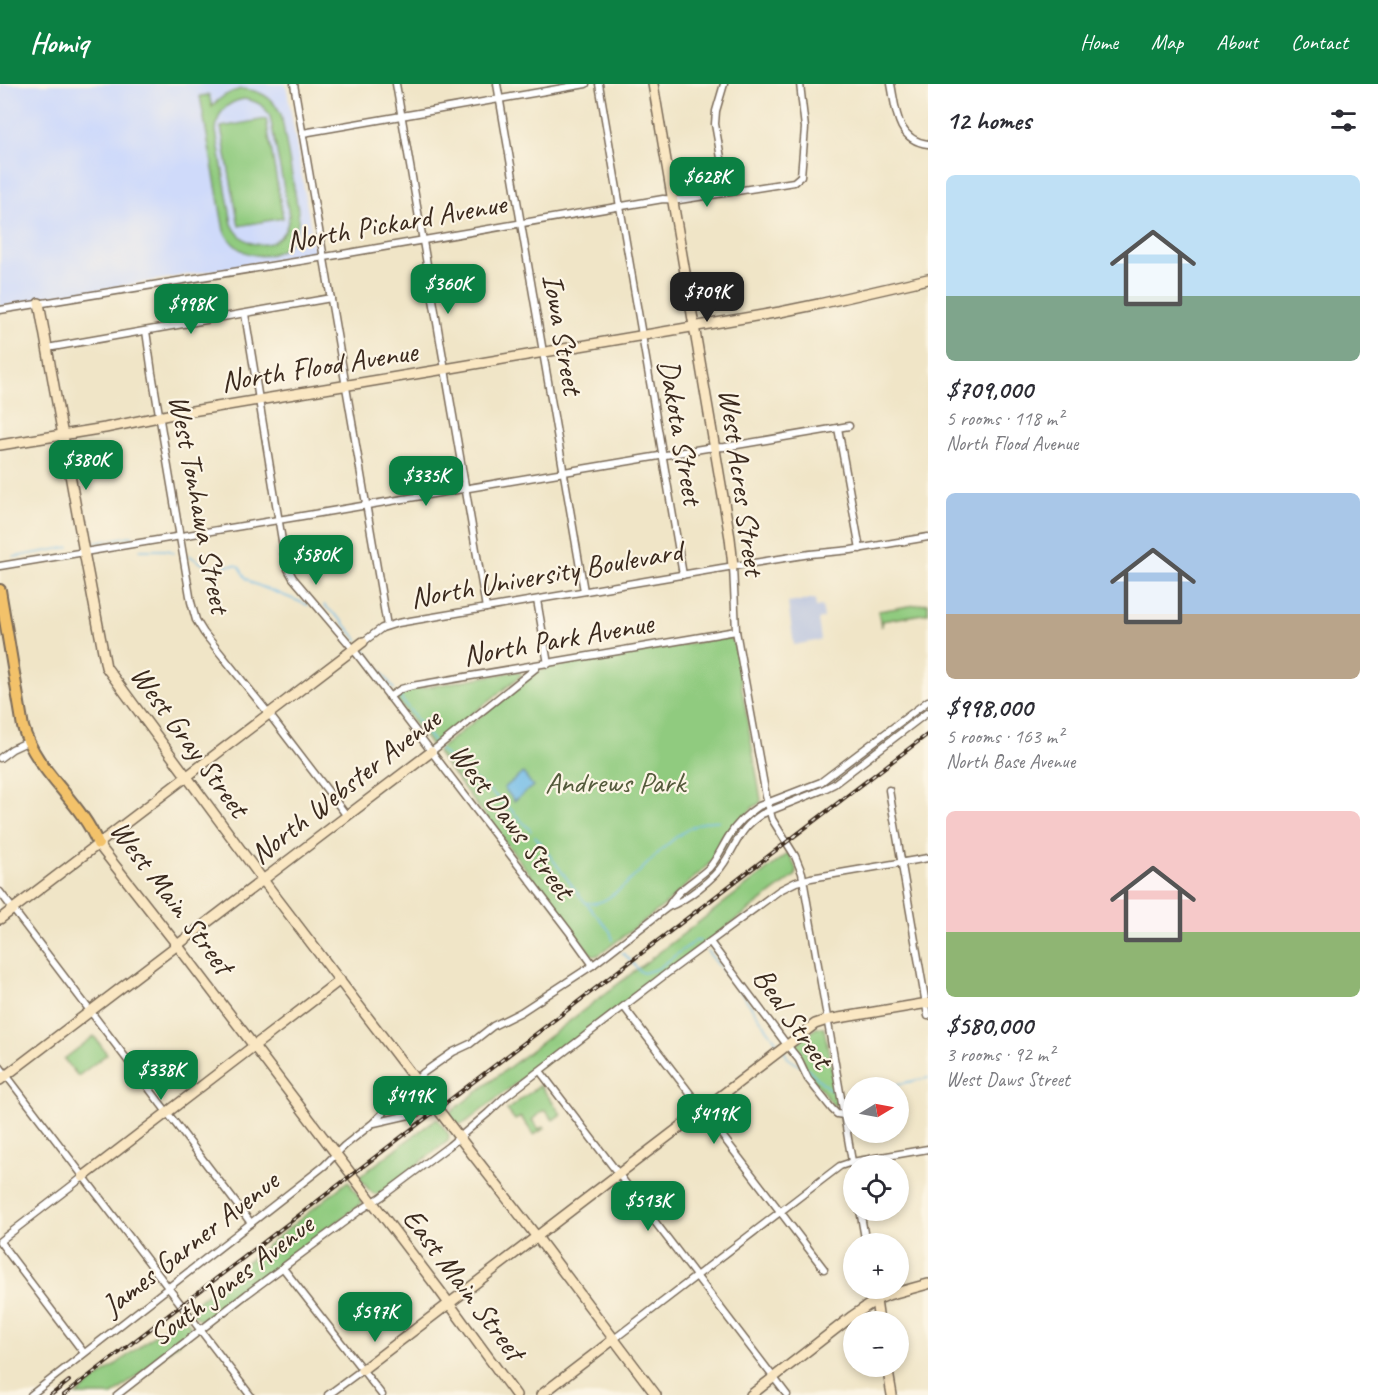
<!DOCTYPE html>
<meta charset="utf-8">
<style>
:root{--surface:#fff;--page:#f2f2f3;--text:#2b2b33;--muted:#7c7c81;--accent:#0b8043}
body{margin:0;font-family:Caveat,sans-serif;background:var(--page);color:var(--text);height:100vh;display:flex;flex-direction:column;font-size:22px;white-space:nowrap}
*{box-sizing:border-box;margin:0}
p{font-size:20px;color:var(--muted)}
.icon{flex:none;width:33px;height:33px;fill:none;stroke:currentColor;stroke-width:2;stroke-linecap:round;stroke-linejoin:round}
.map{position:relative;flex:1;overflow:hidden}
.sheet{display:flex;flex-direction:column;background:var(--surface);width:450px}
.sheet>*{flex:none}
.needle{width:39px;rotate:80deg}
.controls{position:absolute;left:843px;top:993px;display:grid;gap:12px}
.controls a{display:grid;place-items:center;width:66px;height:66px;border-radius:50%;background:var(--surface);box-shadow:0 3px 9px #0003;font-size:30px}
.price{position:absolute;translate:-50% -51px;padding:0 14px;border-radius:12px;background:var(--accent);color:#fff;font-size:20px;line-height:39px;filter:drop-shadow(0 2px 3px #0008)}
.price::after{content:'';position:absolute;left:50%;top:36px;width:18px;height:14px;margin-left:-9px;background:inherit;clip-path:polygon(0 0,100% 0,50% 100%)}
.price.active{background:#222;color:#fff}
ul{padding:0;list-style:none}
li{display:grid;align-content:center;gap:12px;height:318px;padding:0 18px}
li span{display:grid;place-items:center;height:186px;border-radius:9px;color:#555}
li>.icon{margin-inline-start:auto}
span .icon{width:108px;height:108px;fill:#fffc;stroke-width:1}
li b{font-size:26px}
h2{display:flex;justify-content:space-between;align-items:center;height:72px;padding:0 18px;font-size:26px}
header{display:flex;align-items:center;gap:36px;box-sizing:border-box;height:84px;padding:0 30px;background:var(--accent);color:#fff}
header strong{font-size:28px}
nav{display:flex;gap:33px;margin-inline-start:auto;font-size:21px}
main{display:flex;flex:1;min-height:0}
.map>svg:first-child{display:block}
.built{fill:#cfdafa}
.industrial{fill:#bac4de}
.green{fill:#90cb7f;stroke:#667a4e;stroke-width:1.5;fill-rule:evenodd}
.water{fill:#6fbbe8;stroke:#557283;stroke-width:1.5}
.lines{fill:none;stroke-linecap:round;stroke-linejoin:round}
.stream{stroke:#6fbbe8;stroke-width:1.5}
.street-casing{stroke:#7a6b59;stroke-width:9}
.secondary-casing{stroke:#7a6b59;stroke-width:12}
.primary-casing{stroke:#7a6b59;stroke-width:14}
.street{stroke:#fff;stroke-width:6}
.secondary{stroke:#fae7c3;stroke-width:9}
.primary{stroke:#f3c26a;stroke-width:10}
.rail-casing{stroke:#3b2a1e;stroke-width:4}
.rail{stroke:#fcf5e5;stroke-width:1.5;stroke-dasharray:4.5;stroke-linecap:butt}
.labels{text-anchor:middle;stroke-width:4.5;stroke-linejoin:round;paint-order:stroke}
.street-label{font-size:30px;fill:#3b2a1e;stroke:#fcf5e5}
.park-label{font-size:30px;fill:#545a3b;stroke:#fcf5e5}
</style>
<header>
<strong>Homiq</strong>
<nav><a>Home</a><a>Map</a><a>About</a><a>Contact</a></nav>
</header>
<main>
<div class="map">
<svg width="928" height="1311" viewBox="0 0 928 1311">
<rect width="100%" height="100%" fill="#fcf5e5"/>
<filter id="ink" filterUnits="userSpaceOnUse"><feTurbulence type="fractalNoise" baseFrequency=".0167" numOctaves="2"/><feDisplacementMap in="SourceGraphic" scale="12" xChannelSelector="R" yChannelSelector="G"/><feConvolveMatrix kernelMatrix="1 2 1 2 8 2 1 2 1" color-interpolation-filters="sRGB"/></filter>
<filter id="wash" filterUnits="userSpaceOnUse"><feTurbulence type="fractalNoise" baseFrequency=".008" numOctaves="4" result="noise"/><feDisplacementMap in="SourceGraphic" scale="24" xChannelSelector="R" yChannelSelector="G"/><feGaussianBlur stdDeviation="1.35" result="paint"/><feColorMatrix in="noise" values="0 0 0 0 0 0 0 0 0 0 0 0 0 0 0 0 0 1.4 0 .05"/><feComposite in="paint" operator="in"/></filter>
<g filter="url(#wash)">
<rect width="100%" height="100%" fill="#f0e5c7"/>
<!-- built -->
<path class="built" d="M 0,0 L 286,0 L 315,169 L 0,223 Z"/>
<!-- industrial -->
<path class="industrial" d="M 815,515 L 816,523 L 822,522 L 824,534 L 818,536 L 821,556 L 794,561 L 788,519 Z"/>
<!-- green -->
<g class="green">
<path d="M 241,5 C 260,6 272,13 281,30 L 298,126 C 304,174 245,189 224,147 L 200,12 L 209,11 L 212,23 C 219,13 229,8 241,5 ZM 244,15 C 257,17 264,21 270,32 L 289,131 C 287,166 246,171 232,140 L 216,47 C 217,29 226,18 244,15 Z"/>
<path d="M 266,35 L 283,134 L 239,142 L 221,43 Z"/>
<path d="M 928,519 L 928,529 L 882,537 L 882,542 L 881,542 L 878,527 Z"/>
<path d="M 727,553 L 734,558 L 761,716 L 760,719 L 752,724 L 712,777 L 666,820 L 600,870 L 595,872 L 591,870 L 437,669 L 438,666 L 537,588 L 550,583 Z"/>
<path d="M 517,587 L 522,591 L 431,662 L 395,614 L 404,607 Z"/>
<path d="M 789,769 L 796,785 L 796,791 L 544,980 L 523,994 L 466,1038 C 456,1043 455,1038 448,1030 Z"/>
<path d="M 822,943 L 824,944 L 838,1017 L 837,1020 L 833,1021 L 806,986 L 804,977 L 794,963 L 794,961 L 816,944 Z"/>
<path d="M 94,952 L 107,970 L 78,992 L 64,975 Z"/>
<path d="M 540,1001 L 561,1030 L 553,1036 L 545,1026 L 541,1028 L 532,1036 L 539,1045 L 544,1042 L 545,1044 L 534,1051 L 521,1033 L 515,1036 L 507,1026 Z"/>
<path d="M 437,1034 L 449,1051 L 448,1057 L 380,1109 L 374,1110 L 369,1106 L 359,1093 Z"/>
<path d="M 348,1097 L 360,1114 L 361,1119 L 358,1122 L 207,1235 L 200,1236 L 194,1231 L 189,1224 Z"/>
<path d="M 182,1230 L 190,1241 L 189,1249 L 187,1252 L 113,1311 L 76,1311 Z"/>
</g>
<!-- water -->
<path class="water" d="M 523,689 L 533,702 L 514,717 L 504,704 Z"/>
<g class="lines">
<!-- stream -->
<g class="stream">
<path d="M 94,459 L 130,452 L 133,453"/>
<path d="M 140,466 L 168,466 L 174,469"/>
<path d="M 189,471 L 199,478 L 211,482 L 236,481 L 239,483 L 246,494 L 252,499 L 308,521"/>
<path d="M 14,473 L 69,463"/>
<path d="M 324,521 L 342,537 L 358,556"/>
<path d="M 362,562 L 394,605"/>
<path d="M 399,612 L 435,660"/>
<path d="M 439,665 C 458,684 480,699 501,716 C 512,726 521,736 531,747"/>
<path d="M 535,752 L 580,812 L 610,847 L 613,856"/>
<path d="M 586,819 C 590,819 595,820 599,818 C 605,817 610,812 615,809 C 646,788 679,733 720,737"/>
<path d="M 707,867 L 745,914 L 779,961"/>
<path d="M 622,869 C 631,874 634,884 643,889 L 657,885 L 695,857 L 700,857"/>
<path d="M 784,967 L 788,974 L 800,982"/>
<path d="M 805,982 L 828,1004 L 835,1009"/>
<path d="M 878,1004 L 928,994"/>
<path d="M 845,1010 L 854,1008"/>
</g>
</g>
</g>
<g filter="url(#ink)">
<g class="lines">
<!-- street casing -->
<g class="street-casing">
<g id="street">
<path d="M 294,0 L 387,542"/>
<path d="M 396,0 L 486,524"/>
<path d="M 497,0 L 584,507"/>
<path d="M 599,0 L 683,491"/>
<path d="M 724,0 L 716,27 L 715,40 L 727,108"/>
<path d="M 891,0 C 896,25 896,56 928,60"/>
<path d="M 303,49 L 586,0"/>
<path d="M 0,226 L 337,171 L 663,115 L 679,116 L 794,98 L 801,92 L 805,44 L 800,0"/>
<path d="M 245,230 L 285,475 L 288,485 L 293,494 L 350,561 L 570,849 L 593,881"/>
<path d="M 146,247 L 152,289 L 191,518 L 196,536 L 204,549 L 269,630 L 347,732"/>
<path d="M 47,264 L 331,214"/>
<path d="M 838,344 L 860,465"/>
<path d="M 0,482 C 236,444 471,403 707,364 L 725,363 L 849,342"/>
<path d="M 733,482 L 736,547 L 766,712 L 772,735 L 795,772 L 802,789 L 854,1089"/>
<path d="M 537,516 L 548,580"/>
<path d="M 363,558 L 382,544 L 398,539 L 722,484 L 810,470 L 851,466 L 928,453"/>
<path d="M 389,613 L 401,605 L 412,602 L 736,547"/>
<path d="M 431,668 L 536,584"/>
<path d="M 0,674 L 12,665 L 27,658"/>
<path d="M 889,706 L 928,932"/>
<path d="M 0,808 L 251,1139"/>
<path d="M 668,823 C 677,805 695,797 709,784 C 718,774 722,763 729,752 C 737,739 747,730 759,722 L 821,698 L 928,617"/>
<path d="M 710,858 L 787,961 L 799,976 L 808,995 L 832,1025 L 837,1030 L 844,1031"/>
<path d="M 624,923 L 824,1185"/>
<path d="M 0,983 L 250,1311"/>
<path d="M 540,987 L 787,1311"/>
<path d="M 374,1039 L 418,1029 L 433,1019"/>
<path d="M 860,1126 L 866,1160"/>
<path d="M 0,1157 L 83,1093"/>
<path d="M 0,1158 L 84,1269"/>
<path d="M 283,1184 L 382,1311"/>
<path d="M 874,1204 L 876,1216"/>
<path d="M 614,1255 L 840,1082 L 852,1078 L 928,1065"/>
<path d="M 31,1311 L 324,1082 L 344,1062 L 373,1039 L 423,989 L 453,968 L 470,960 L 493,942 L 521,928 L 593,881 L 668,823 C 685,817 715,794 724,779 C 738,758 739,745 762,730 L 822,706 L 834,700 L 928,628"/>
<path d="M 117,1311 L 247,1210 L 359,1127 L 381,1113 L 449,1062 L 488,1029 L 505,1013 L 666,890 L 780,806 L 796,798 L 811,794 L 928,774"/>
<path d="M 328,1311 L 362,1286"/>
</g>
</g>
<!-- secondary casing -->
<g class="secondary-casing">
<g id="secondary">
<path d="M 653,0 L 730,454 L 733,482"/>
<path d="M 39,219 L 84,468 L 106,583 L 263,796 L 459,1053 L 537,1153 L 656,1311"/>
<path d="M 0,361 L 105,344 L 168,331 L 445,285 L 780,228 L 819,220 L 928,195"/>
<path d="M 98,760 L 178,862 L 440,1207 L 516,1311"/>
<path d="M 0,835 L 363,558"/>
<path d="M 0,996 L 431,668"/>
<path d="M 83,1093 L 340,896"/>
<path d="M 876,1216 L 879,1238"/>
<path d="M 887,1282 L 892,1311"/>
<path d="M 362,1286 L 815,940 L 827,936 L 928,919"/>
<path d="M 541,1311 L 614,1255"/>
<path d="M 751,1311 L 851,1233 L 876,1216 L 888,1211 L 928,1200"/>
</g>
</g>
<!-- primary casing -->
<g class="primary-casing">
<path id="primary" d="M 0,506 L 23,643 C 36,688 81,717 98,760"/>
</g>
<!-- street -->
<use href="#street" class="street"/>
<!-- secondary -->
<use href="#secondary" class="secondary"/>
<!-- primary -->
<use href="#primary" class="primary"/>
<!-- rail casing -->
<g class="rail-casing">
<g id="rail">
<path d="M 51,1311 L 69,1297"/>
<path d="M 64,1311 L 928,650"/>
</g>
</g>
<!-- rail -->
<use href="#rail" class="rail"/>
</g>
</g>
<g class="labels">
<!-- street labels -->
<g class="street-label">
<text transform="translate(396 138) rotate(-10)" y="10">North Pickard Avenue</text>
<text transform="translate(563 250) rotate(80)" y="10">Iowa Street</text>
<text transform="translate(319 282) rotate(-9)" y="10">North Flood Avenue</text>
<text transform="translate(681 348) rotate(80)" y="10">Dakota Street</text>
<text transform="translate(742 398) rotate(82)" y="10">West Acres Street</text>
<text transform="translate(200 420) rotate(79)" y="10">West Tonhawa Street</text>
<text transform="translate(546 490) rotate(-10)" y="10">North University Boulevard</text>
<text transform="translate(558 555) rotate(-10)" y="10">North Park Avenue</text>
<text transform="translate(190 657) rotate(54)" y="10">West Gray Street</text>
<text transform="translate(345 702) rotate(-38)" y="10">North Webster Avenue</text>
<text transform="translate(512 737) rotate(53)" y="10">West Daws Street</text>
<text transform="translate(172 813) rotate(53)" y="10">West Main Street</text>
<text transform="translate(793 934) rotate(55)" y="10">Beal Street</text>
<text transform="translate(190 1159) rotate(-38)" y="10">James Garner Avenue</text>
<text transform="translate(231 1196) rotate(-37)" y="10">South Jones Avenue</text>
<text transform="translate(464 1200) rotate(53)" y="10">East Main Street</text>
</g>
<!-- park labels -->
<g class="park-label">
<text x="615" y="708">Andrews Park</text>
</g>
</g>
</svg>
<div class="controls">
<a><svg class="needle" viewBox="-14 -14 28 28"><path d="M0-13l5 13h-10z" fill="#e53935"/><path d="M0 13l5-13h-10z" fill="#7c7c81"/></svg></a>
<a><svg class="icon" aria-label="locate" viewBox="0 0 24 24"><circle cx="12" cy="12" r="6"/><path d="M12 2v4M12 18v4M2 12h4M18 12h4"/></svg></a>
<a>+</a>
<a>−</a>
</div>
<b class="price" style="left:707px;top:124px">$628K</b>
<b class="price" style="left:448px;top:231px">$360K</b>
<b class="price active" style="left:707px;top:239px">$709K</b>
<b class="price" style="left:191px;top:251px">$998K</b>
<b class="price" style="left:86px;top:407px">$380K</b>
<b class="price" style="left:426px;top:423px">$335K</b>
<b class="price" style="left:316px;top:502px">$580K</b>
<b class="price" style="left:161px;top:1017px">$338K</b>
<b class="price" style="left:410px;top:1043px">$419K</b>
<b class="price" style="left:714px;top:1061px">$419K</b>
<b class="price" style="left:648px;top:1148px">$513K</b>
<b class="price" style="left:375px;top:1259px">$597K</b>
</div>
<section class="sheet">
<h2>12 homes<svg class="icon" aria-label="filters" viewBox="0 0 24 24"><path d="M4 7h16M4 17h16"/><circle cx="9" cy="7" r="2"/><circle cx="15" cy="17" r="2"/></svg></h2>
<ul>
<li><span style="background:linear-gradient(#bfe0f5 65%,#7fa58c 0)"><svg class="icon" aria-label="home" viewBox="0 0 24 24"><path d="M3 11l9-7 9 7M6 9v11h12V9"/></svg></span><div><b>$709,000</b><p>5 rooms · 118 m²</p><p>North Flood Avenue</p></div></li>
<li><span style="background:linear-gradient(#a9c7e8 65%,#b9a48a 0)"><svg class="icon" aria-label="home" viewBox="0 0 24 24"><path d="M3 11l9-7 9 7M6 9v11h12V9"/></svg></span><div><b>$998,000</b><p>5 rooms · 163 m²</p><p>North Base Avenue</p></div></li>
<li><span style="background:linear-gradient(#f6c9c9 65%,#8fb573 0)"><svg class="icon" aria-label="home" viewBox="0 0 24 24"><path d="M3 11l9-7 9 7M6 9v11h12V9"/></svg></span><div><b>$580,000</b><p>3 rooms · 92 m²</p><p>West Daws Street</p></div></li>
</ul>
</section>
</main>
